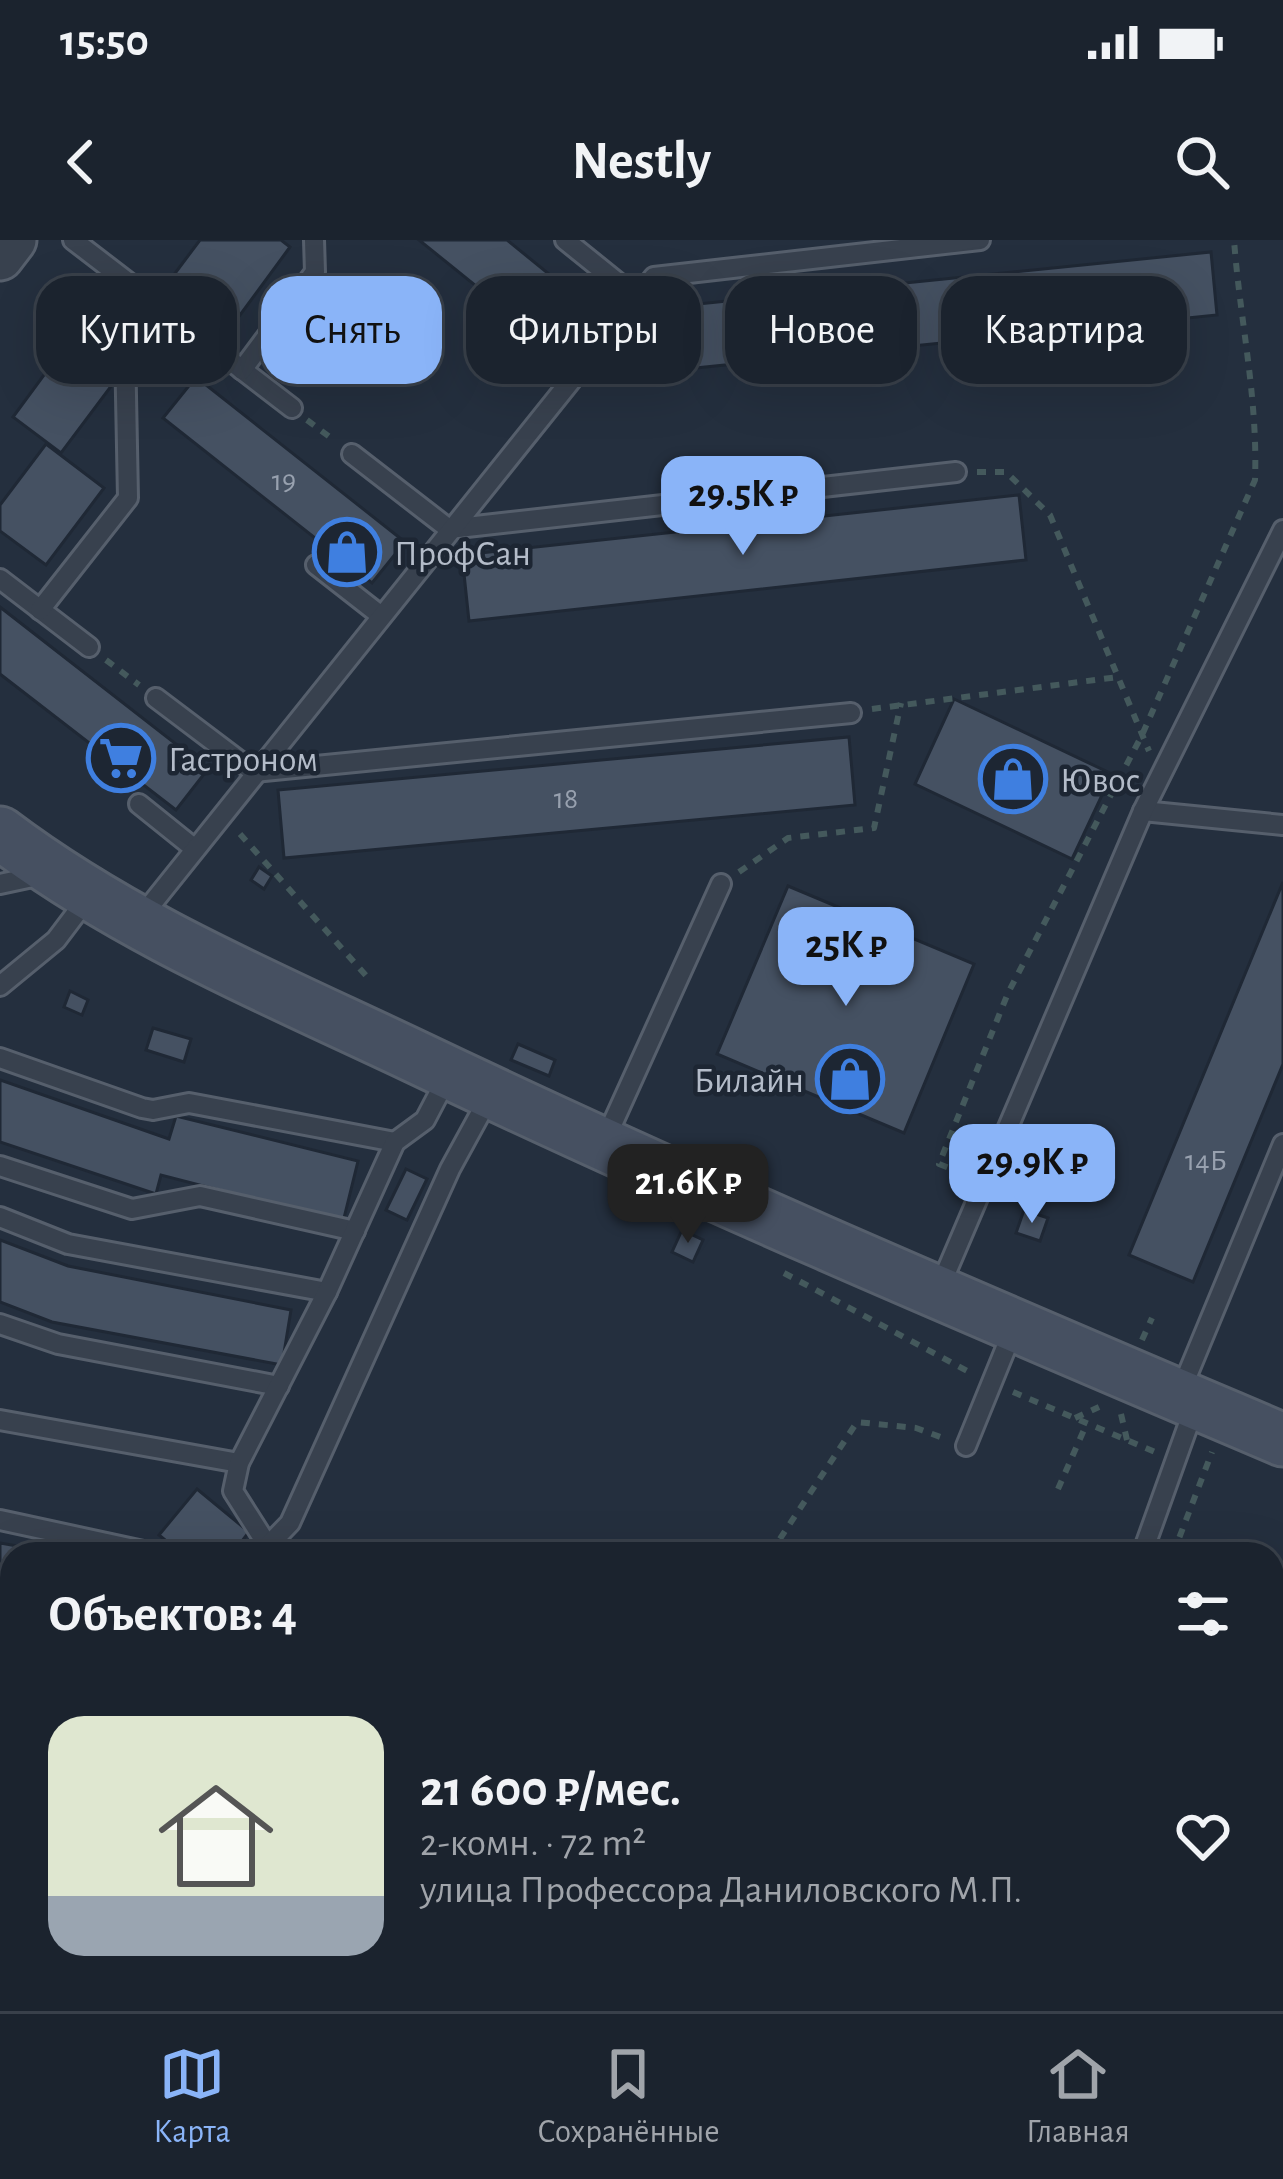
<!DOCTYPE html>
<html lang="ru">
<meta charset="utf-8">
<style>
:root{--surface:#1b232e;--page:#242b36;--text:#f1f3f6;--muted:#a0a4aa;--line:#39404a;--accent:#8ab4f8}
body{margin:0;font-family:"Alegreya Sans",sans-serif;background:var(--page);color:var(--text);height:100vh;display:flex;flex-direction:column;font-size:45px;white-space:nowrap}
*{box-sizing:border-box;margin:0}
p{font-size:39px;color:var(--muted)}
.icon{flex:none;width:66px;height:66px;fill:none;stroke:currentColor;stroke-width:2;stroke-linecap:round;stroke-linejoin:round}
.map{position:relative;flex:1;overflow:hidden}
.panel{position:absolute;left:0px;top:1302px;width:1284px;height:471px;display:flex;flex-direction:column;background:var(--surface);border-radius:36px 36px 0 0;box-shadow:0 12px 48px #0002,0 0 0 3px var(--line)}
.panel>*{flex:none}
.banner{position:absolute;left:36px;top:36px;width:1212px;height:108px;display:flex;gap:24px}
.price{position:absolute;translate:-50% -102px;padding:0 27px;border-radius:24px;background:var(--accent);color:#111;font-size:39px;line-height:78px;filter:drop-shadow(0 3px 6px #0008)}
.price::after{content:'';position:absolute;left:50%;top:72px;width:36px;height:27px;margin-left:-18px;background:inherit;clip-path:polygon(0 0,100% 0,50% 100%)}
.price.current{background:#222;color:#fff}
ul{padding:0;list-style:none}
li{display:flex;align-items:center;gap:36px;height:300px;padding:0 48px}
li span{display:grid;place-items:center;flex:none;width:336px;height:240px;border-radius:36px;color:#555}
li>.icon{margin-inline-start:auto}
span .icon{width:144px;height:144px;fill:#fffc;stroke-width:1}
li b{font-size:51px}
h2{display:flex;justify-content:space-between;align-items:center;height:144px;padding:0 48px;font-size:51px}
.pill{padding:0 42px;border-radius:36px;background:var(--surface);box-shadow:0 12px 48px #0002,0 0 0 3px var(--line);font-size:42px;line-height:108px}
.pill.current{background:var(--accent);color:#111}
.status{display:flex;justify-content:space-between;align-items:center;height:84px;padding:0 60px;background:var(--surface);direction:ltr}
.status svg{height:33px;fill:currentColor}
header{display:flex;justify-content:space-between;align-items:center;height:156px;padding:0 48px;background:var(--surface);font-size:54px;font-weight:700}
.dock{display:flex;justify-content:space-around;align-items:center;height:168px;border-top:3px solid var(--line);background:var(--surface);font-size:33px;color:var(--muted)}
.dock a{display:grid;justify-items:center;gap:6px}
.dock .current{color:var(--accent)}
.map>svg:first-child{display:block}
.green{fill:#263c3f}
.water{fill:#394c67}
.building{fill:#455162;stroke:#1f2835;stroke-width:3}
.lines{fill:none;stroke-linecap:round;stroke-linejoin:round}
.service-casing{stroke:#565f6c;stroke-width:24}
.tertiary-casing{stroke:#565f6c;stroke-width:51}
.secondary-casing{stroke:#565f6c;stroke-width:57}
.path{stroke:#44595c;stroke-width:6;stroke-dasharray:9 9;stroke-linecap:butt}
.service{stroke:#38414e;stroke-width:18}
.tertiary{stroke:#38414e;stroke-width:45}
.secondary{stroke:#465061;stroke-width:51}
.labels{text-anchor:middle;stroke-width:9;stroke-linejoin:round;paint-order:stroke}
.number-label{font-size:30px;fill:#98a1af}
.poi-label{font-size:36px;fill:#b4bcc9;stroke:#1d2633;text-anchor:start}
</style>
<div class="status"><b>15:50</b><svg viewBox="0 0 49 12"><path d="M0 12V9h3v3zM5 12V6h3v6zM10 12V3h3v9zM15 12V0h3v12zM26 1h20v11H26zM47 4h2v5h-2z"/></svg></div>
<header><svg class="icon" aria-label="back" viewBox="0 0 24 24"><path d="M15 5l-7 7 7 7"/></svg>Nestly<svg class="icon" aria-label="search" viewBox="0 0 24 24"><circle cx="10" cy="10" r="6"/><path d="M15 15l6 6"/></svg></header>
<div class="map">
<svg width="1283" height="1771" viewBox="0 0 1283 1771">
<rect width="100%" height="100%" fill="#242f3e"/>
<!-- green -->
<g class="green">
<path d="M 1272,1617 L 1283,1623 L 1283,1771 L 1157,1771 L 1142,1761 L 1272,1761 Z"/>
<path d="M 413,1761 L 694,1761 L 708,1771 L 412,1771 L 408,1768 Z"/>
</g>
<!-- water -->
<path class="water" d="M 882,1761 L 1057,1761 L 1062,1766 L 1061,1771 L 1067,1770 L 1066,1771 L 874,1771 Z"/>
<!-- building -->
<g class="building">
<path d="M 200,0 L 281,0 L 290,7 L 232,86 L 170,40 Z"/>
<path d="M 419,0 L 507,0 L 587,65 L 553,108 Z"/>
<path d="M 1211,12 L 1217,75 L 656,132 L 649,69 Z"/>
<path d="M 66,105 L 115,141 L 61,213 L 13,177 Z"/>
<path d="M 196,137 L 405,302 L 372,343 L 163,178 Z"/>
<path d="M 46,204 L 104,248 L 46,325 L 0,291 L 0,265 Z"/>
<path d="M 1019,255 L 1026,320 L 469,381 L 462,315 Z"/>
<path d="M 0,367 L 208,529 L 176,570 L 0,434 Z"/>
<path d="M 954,459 L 1112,534 L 1072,619 L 915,544 Z"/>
<path d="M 849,497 L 855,565 L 284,618 L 278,550 Z"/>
<path d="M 259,627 L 272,636 L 264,649 L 251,640 Z"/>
<path d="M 1283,642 L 1283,824 L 1193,1042 L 1129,1015 Z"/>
<path d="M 788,646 L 974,724 L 904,893 L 717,814 Z"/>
<path d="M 70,751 L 88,760 L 82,775 L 64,767 Z"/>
<path d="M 153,788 L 191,799 L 184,822 L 146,810 Z"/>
<path d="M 518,804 L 555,820 L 549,836 L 511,820 Z"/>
<path d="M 0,840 L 169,899 L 176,876 L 358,921 L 343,982 L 161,935 L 156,954 L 0,902 Z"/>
<path d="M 406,929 L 427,939 L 407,980 L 386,970 Z"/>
<path d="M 1024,970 L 1048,978 L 1040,1001 L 1016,993 Z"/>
<path d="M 682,990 L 703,1000 L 693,1022 L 672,1012 Z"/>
<path d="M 0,1000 L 68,1026 L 291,1070 L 282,1125 L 52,1082 L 0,1062 Z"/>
<path d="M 197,1249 L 249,1292 L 232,1314 L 182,1314 L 159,1295 Z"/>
<path d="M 0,1303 L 62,1314 L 12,1314 L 12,1350 L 0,1348 Z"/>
</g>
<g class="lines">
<!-- service casing -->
<g class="service-casing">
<g id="service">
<path d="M 73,0 L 292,168"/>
<path d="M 565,0 L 637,58"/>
<path d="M 500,89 L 568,142"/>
<path d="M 242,130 L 315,32 L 314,0"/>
<path d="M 352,214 L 449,289 L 956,232"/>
<path d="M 316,325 L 380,375"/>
<path d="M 0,339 L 89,407"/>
<path d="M 40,370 L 128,258 L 125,105 L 154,62"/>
<path d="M 156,458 L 254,532 L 851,473"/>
<path d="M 139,564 L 195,609"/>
<path d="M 1143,571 L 1283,585"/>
<path d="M 0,644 L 42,635"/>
<path d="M 142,676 L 654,37 L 980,0"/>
<path d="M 0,746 L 56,700 L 87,659"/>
<path d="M 0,818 L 142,868 L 153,870 L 189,863 L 395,902"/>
<path d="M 605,900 L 721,644"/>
<path d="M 0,926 L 132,969 L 200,956 L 355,991"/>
<path d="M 0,977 L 68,1004 L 327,1052"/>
<path d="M 939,1049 L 1143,571 L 1283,290"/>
<path d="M 0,1084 L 58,1104 L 279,1146"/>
<path d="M 1179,1155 L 1283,904"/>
<path d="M 0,1180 L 239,1223"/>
<path d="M 966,1206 L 1014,1088"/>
<path d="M 0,1280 L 157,1314"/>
<path d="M 268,1306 L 233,1251 L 239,1223 L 327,1052 L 395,902 L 425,880 L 447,838"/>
<path d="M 263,1311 L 290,1283 L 450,929 L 491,854"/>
<path d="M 505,1314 L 537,1314"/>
<path d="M 1142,1314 L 1195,1166"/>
<path d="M 0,1372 L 12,1374"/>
<path d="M 816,1771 L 821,1761"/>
</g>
</g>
<!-- tertiary casing -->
<g class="tertiary-casing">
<path id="tertiary" d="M 0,17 L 13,0"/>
</g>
<!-- secondary casing -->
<g class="secondary-casing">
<path id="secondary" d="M 0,593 C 127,689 273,749 416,817 C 701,953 992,1076 1283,1200"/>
</g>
<!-- path -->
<g class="path">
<path d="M 307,180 L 335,201"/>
<path d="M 977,232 L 1006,232 L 1050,275 L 1118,437"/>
<path d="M 106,420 L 139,445"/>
<path d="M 872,469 L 1118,437 L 1149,511"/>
<path d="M 240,594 L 370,740"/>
<path d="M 739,632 L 788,598 L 874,588 L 901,463"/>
<path d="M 964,934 L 939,924 L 1008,753 L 1142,495 L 1255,240 C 1258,157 1240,81 1234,0"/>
<path d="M 784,1033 L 973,1134"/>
<path d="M 1142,1100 L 1152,1078"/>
<path d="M 1013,1152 L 1155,1212"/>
<path d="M 1121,1174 L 1127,1200"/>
<path d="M 1075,1178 L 1099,1167"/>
<path d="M 1058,1249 L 1087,1183"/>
<path d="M 770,1314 L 857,1182 L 916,1188 L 946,1199"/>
<path d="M 1173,1314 L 1212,1212"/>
<path d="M 368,1761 L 383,1771"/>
<path d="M 1155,1761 L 1164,1771"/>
<path d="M 1175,1761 L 1188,1771"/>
<path d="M 1222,1761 L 1234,1771"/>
</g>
<!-- service -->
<use href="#service" class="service"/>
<!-- tertiary -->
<use href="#tertiary" class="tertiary"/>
<!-- secondary -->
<use href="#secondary" class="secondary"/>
</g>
<!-- icons -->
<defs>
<g id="shop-ring" transform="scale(3.45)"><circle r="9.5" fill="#1d2633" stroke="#3f7fe0" stroke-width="1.5"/><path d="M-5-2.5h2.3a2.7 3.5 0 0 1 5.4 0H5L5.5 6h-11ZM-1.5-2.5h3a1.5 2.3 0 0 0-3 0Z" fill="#3f7fe0"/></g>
<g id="supermarket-ring" transform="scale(3.45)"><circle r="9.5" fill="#1d2633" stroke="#3f7fe0" stroke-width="1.5"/><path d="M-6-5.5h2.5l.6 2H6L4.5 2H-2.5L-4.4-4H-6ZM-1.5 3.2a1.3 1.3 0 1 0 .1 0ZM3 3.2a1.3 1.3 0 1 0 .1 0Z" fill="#3f7fe0"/></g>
</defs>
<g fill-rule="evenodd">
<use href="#shop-ring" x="347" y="312"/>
<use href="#supermarket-ring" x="121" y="518"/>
<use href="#shop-ring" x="1013" y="539"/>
<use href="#shop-ring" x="850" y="839"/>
</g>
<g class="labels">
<!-- number labels -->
<g class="number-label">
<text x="284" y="250">19</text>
<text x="566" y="568">18</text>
<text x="1206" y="930">14Б</text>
</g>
<!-- poi labels -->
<g class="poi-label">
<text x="394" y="325">ПрофСан</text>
<text x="168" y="531">Гастроном</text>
<text x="1060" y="552">Ювос</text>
<text x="804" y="852" text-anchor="end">Билайн</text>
</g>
</g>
</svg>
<b class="price" style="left:743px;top:318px">29.5K ₽</b>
<b class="price" style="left:846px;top:769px">25K ₽</b>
<b class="price" style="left:1032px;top:986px">29.9K ₽</b>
<b class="price current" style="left:688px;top:1006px">21.6K ₽</b>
<div class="banner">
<a class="pill">Купить</a>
<a class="pill current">Снять</a>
<a class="pill">Фильтры</a>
<a class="pill">Новое</a>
<a class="pill">Квартира</a>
</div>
<section class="panel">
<h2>Объектов: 4<svg class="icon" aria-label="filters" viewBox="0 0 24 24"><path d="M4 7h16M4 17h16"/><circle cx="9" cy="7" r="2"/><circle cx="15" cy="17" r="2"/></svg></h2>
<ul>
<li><span style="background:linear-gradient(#dfe7d0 75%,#9aa5b1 0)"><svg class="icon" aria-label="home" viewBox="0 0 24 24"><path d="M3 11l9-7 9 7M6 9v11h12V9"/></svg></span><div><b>21 600 ₽/мес.</b><p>2-комн. · 72 m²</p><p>улица Профессора Даниловского М.П.</p></div><svg class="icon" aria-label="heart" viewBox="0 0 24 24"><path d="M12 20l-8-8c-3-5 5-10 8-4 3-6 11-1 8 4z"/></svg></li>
</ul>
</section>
</div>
<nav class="dock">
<a class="current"><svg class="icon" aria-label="map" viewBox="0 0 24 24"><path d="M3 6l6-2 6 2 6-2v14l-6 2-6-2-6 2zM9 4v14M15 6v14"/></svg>Карта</a>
<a><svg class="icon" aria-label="saved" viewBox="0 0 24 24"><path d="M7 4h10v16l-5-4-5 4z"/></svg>Сохранённые</a>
<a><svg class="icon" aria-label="home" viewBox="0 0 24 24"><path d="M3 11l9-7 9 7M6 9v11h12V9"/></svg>Главная</a>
</nav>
